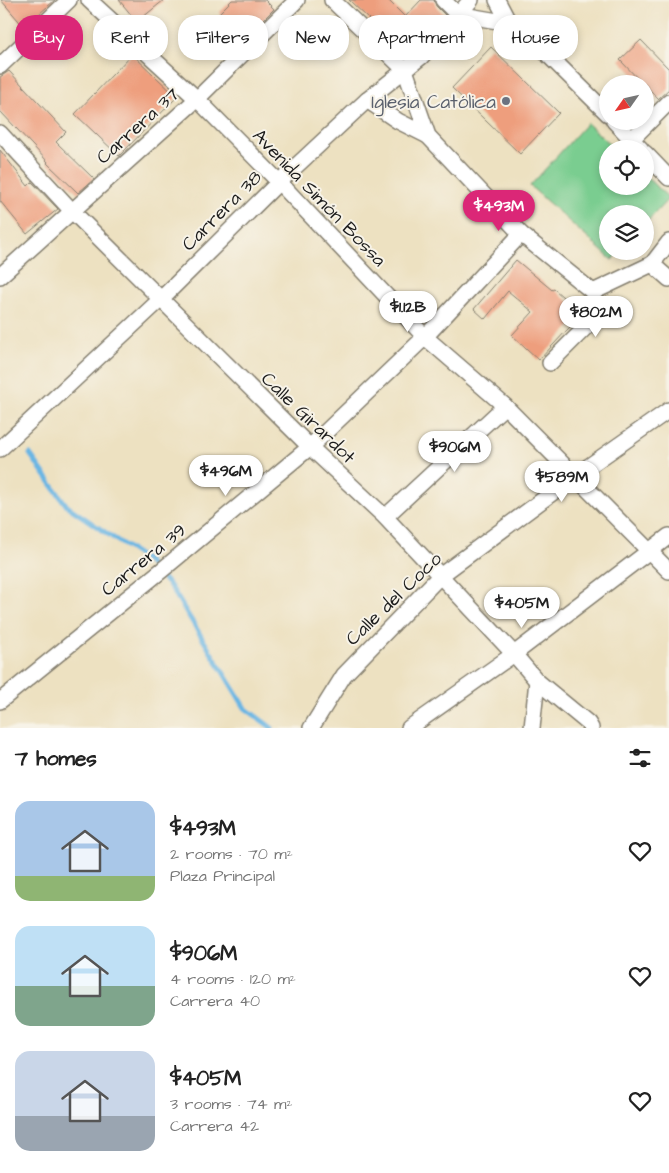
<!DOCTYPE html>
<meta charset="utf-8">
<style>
:root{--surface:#fff;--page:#f6f6f6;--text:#222;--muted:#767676;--accent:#db2777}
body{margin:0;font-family:"Architects Daughter",sans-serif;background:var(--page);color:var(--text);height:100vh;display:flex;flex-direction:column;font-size:19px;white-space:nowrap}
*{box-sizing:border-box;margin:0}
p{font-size:16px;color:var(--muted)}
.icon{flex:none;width:28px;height:28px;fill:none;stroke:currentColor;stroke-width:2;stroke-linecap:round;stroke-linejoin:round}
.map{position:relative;height:728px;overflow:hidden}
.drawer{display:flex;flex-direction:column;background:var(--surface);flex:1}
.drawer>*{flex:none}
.top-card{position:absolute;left:15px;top:15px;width:640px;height:45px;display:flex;gap:10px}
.needle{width:32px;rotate:236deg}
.fabs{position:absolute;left:599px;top:75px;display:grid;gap:10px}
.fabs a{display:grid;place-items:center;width:55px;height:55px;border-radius:50%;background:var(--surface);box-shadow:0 2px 8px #0003;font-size:25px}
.price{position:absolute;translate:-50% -42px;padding:0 11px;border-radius:18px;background:#fff;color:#222;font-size:16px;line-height:32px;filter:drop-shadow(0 1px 2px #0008)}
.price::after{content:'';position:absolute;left:50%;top:30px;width:15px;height:11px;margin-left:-8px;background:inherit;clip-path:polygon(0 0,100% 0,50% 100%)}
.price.on{background:var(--accent);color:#fff}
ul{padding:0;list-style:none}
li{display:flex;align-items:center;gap:15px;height:125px;padding:0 15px}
li span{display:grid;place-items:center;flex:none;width:140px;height:100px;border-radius:15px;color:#555}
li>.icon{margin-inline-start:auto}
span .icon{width:60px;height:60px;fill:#fffc;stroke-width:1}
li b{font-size:21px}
h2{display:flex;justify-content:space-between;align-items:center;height:60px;padding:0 15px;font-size:21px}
.chip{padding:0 18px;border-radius:20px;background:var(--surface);box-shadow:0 2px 8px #0003;font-size:18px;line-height:45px}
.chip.on{background:var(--accent);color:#fff}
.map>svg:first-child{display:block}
.green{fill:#7acd90;stroke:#4b7456}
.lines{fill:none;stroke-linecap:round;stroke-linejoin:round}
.stream{stroke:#6ab6e3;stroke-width:5}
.building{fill:#ee9e7d}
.street-casing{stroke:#847e6e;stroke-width:18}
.street{stroke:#fff;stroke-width:15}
.worship-dot{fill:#6b7280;stroke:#f7f3e8;stroke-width:2}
.labels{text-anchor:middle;stroke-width:4;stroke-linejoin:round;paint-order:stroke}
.worship-label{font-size:19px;fill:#5b616d;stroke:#f7f3e8;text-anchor:end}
.street-label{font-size:19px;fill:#1c1c1c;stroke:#f7f3e8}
</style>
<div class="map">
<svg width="669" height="728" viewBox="0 0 669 728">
<rect width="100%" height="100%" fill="#f7f3e8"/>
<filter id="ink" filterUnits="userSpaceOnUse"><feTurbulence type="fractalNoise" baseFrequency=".02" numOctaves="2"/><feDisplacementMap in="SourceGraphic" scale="10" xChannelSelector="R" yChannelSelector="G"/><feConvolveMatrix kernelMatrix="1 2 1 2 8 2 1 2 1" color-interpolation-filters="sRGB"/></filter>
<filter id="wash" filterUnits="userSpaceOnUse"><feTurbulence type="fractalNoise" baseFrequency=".0096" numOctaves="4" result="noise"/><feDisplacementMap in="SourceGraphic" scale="20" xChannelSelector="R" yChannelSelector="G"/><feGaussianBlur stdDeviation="1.12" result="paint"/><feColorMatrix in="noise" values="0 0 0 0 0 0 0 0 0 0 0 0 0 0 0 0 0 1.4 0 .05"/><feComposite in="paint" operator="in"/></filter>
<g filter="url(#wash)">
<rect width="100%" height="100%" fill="#ede1c1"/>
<!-- green -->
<path class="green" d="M 587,123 L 615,149 L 608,149 L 608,186 L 645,186 L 645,176 L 669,198 L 645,224 L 645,214 L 608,214 L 608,251 L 620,251 L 612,260 L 530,186 Z"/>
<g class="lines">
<!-- stream -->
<path class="stream" d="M 30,454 L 67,506 L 147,561 L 171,587 L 245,708 L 272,728"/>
</g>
<g id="blocks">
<!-- building -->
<g class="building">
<path d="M 1,0 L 55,0 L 24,27 Z"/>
<path d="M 119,0 L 164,0 L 137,22 Z"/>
<path d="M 232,0 L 265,0 L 274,9 L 244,39 L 219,13 Z"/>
<path d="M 349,0 L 388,0 L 405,17 L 421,0 L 434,0 L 436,6 L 445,15 L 406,57 L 368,20 L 369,19 Z"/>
<path d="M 641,40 L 669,69 L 669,89 L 658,99 L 645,84 L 643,84 L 620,60 Z"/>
<path d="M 491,47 L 559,113 L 520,154 L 452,88 Z"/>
<path d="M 132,54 L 177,97 L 119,156 L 75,114 Z"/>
<path d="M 9,71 L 66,132 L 56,142 L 94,179 L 78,193 L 47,163 L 48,162 L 0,111 L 0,77 Z"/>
<path d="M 0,150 L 28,186 L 32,182 L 58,209 L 27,234 L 0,201 Z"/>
<path d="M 516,260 L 552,290 L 554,289 L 582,314 L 539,360 L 512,335 L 533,312 L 508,291 L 485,319 L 474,309 Z"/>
</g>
</g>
</g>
<g filter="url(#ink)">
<use href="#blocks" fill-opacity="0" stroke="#847e6e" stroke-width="1"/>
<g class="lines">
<!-- street casing -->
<g class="street-casing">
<g id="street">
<path d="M 89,0 L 197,99 L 279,182 L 425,337 L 505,406 L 669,571"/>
<path d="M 332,0 L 405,70 L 428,136 L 521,234 L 593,292 L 652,264 L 669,242"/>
<path d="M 443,0 L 457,14 L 509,23 L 535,42 L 608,114"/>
<path d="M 497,0 L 509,23"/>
<path d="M 0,66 L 69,0"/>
<path d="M 367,100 L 398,121 L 428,136"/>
<path d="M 614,121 L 641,149"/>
<path d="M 0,133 L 72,211 L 310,447 L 385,517 L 514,654 L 537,681 L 588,723 L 591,728"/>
<path d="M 632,139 L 669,102"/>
<path d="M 645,153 L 669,178"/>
<path d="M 652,264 L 669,279"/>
<path d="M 0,276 L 197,99 L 297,0"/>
<path d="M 550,363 L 594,319 L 593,292"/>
<path d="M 0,449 L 161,299 L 279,182 L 367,100 L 421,57 L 471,0"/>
<path d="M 385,517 L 505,406"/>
<path d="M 0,701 L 162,570 L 310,447 L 425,337 L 521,234"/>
<path d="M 311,728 L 344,675 L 440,576 L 575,476 L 669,410"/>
<path d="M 409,728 L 514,654 L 669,536"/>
<path d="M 532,728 L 537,681"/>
</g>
</g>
<!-- street -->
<use href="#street" class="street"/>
</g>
</g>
<!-- markers -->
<circle class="worship-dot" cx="506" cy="101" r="5"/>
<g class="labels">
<!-- worship labels -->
<g class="worship-label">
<text x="496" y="108">Iglesia Católica</text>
</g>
<!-- street labels -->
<g class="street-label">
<text transform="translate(137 125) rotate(-42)" y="7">Carrera 37</text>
<text transform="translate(320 197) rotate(46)" y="7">Avenida Simón Bossa</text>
<text transform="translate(221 210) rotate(-45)" y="7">Carrera 38</text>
<text transform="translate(309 417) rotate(44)" y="7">Calle Girardot</text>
<text transform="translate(143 559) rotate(-39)" y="7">Carrera 39</text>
<text transform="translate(393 598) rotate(-44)" y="7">Calle del Coco</text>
</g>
</g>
</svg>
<div class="fabs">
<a><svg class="needle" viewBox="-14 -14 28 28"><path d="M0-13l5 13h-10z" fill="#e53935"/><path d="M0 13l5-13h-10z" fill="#767676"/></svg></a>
<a><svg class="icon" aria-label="locate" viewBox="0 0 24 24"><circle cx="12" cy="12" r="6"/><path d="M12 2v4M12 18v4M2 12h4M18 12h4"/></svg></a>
<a><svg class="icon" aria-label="layers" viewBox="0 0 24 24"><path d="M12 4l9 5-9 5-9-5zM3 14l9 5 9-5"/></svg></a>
</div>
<b class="price on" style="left:499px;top:232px">$493M</b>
<b class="price" style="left:408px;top:333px">$1.12B</b>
<b class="price" style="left:596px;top:338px">$802M</b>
<b class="price" style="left:455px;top:473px">$906M</b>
<b class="price" style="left:226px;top:497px">$496M</b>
<b class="price" style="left:562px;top:503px">$589M</b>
<b class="price" style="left:522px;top:629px">$405M</b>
<div class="top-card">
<a class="chip on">Buy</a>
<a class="chip">Rent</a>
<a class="chip">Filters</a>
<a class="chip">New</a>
<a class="chip">Apartment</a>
<a class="chip">House</a>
</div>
</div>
<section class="drawer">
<h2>7 homes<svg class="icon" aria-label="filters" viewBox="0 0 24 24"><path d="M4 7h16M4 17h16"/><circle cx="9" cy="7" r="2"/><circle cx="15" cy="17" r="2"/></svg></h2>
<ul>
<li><span style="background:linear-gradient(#a9c7e8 75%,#8fb573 0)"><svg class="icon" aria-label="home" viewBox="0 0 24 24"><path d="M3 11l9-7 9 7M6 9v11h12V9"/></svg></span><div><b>$493M</b><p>2 rooms · 70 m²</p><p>Plaza Principal</p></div><svg class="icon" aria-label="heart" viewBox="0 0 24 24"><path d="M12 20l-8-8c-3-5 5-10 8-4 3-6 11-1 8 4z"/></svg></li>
<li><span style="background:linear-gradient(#bfe0f5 60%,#7fa58c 0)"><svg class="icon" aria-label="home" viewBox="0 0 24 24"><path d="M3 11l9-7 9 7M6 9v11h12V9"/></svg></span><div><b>$906M</b><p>4 rooms · 120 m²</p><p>Carrera 40</p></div><svg class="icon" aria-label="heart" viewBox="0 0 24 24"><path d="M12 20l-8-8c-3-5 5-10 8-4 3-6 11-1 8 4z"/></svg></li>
<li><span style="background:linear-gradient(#c9d6e8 65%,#9aa5b1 0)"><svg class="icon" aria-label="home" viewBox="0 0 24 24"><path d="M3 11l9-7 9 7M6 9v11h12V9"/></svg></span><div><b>$405M</b><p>3 rooms · 74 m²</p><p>Carrera 42</p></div><svg class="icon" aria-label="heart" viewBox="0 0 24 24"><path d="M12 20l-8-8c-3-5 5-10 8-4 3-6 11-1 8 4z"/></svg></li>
</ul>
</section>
